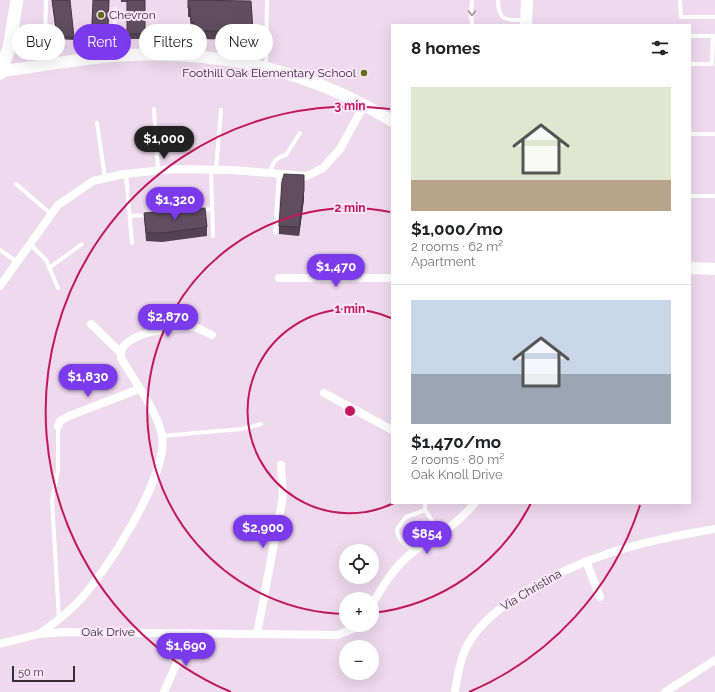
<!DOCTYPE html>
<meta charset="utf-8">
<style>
:root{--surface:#fff;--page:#f2f2f2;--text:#202124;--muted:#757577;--line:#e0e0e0;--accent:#7c3aed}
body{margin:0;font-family:Raleway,sans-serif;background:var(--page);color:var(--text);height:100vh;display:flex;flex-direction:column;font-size:15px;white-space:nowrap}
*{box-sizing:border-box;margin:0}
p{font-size:13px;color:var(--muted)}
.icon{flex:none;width:22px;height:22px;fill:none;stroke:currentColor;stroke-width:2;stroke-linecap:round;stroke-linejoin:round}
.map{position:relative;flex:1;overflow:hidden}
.sheet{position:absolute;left:391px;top:24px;width:300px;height:480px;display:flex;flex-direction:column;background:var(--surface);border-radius:0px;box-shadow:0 4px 16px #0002}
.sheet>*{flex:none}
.top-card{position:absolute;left:12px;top:24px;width:319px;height:36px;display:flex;gap:8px}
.buttons{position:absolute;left:339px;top:544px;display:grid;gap:8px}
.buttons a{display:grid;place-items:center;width:40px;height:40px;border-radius:50%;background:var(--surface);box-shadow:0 4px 16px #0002;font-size:20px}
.scale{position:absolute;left:12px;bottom:10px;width:63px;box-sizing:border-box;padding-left:4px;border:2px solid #362e36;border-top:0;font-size:11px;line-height:14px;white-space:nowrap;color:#362e36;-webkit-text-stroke:3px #fce6fb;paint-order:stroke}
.price{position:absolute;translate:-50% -34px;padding:0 9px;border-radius:14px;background:var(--accent);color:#fff;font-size:13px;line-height:26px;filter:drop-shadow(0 1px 2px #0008)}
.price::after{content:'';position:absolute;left:50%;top:24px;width:12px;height:9px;margin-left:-6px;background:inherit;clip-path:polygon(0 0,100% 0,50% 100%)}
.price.selected{background:#222;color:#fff}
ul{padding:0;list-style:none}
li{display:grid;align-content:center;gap:8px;height:212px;padding:0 20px}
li+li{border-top:1px solid var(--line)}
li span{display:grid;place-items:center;height:124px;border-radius:0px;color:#555}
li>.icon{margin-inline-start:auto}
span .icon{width:72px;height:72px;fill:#fffc;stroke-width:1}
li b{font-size:17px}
h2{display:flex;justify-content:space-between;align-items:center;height:48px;padding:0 20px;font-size:17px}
.chip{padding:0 14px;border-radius:18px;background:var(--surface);box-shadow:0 4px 16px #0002;font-size:14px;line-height:36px}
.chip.selected{background:var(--accent);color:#fff}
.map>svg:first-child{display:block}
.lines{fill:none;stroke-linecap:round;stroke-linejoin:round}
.lane{stroke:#fff;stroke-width:4}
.street{stroke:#fff;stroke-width:8}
.secondary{stroke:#fff;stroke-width:12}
.primary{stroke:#fff;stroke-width:13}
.wall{fill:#534353}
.shaded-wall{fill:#433743}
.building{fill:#604e60;stroke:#433743}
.oneway{stroke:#9a969a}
.ring{fill:none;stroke:#c2185b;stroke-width:2}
.poi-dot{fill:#626d14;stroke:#fce6fb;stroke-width:1.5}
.labels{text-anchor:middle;stroke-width:4;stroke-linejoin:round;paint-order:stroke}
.poi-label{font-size:12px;fill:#362e36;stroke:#fce6fb;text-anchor:start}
.street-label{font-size:12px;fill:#362e36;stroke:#fce6fb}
.centre{fill:#c2185b;stroke:#fce6fb;stroke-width:2}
.ring-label{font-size:12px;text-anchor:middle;font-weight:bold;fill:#c2185b;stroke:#fce6fb;stroke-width:4;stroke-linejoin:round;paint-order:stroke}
</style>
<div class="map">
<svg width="715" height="692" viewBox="0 0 715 692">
<rect width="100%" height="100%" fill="#eed9ee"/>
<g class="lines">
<!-- lane -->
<g class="lane">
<path d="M 498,0 C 498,22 507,20 526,20"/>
<path d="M 680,0 L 681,17 L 715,17"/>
<path d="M 472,25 L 471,12 L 472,0"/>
<path d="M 178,27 L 179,54"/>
<path d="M 690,36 L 715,36"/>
<path d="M 45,39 L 46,0"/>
<path d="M 114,55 L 115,9"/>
<path d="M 690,64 L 712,64 L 713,36"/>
<path d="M 266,66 L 267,0"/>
<path d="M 154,109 L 158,170"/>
<path d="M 97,123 L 105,178"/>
<path d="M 690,134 L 715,134"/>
<path d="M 211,170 L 213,236"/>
<path d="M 216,170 L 221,110"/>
<path d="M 270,173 C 273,162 275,158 286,155 L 300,133"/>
<path d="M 126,174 L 132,243"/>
<path d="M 16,184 L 51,214"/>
<path d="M 690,196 L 715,196"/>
<path d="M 202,210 L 211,209"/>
<path d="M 130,216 L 149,215"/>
<path d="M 275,233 L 279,174"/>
<path d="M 30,244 L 46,260 L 58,288"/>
<path d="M 0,250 L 17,262"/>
<path d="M 49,268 L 82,244"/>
<path d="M 58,426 L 58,470 L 52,500 L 59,619"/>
<path d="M 162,436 L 241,429 L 261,424"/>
<path d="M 425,503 L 425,510 L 441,534"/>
<path d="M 414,551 C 406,545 397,540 397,529 L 406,517 L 425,510"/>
</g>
<!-- street -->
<g class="street">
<path d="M 279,278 L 392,278"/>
<path d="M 0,286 L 58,205 L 93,181 L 124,174 L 174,169 L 232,170 L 307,176 L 323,168 L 340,149 L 364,105"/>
<path d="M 121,353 C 123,333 178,325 194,327 C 200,328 206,333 212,335"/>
<path d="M 324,393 L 392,430"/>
<path d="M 58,426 L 60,421 L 69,416 L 139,389"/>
<path d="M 586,561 L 600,597"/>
<path d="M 372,605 C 383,585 395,566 413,552 C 420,546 429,543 436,538 C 451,527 464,516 475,503"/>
<path d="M 39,634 C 52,625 64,616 75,605 C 104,577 169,475 162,436 C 158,412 133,379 121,358 L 121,353 L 91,324"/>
<path d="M 257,634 L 283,496 L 281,465"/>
<path d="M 0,644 L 39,634 L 64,632 L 337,635 L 353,629 L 359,625"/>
<path d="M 164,692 L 190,633"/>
<path d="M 455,692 C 457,678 460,660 466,648 C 478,624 500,607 523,593 C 585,555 643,541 715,529"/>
<path d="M 665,692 L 715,660"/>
</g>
<!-- secondary -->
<g class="secondary">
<path d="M 526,25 L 527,0"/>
<path d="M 0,71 C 38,67 76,59 114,56 C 213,49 307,68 392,121"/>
<path d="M 690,268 L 715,269"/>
</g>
<!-- primary -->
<path class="primary" d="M 0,73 L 9,48 L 17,0"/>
</g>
<!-- wall -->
<g class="wall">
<path d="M 52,0 L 74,37 L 74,40 L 57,39 Z"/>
<path d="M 93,0 L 109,0 L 108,31 L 102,31 L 102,34 L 93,34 L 92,31 Z"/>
<path d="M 121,0 L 145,0 L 145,39 L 127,39 L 127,2 L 121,2 Z"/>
<path d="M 188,0 L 229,1 L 253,31 L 253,40 L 194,39 L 194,31 L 191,31 L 190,17 L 188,17 Z"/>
<path d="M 304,199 L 299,236 L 279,234 L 279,226 Z"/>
<path d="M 144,213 L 207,227 L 207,236 L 162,242 L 146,241 Z"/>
</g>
<!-- shaded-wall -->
<path class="shaded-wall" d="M 304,190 L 304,199 L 299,236 L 299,227 Z"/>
<!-- building -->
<g class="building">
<path d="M 52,0 L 70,0 L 74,37 L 57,37 Z"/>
<path d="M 93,0 L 109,0 L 108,25 L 102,24 L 102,28 L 93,28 L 92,24 Z"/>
<rect x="127" y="0" width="18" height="34"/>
<path d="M 188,0 L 251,1 L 253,31 L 194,31 L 194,22 L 191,22 L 190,8 L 188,8 Z"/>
<path d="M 284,174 L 304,175 L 304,190 L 299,227 L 279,226 L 282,182 Z"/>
<path d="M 205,208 L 207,227 L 162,233 L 146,233 L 144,213 Z"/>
</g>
<!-- one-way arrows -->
<defs><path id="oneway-chevron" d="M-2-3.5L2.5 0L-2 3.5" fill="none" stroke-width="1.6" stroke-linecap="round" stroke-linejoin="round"/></defs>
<use class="oneway" href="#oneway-chevron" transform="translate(472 13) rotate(91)"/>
<!-- distance rings -->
<g class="ring">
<path d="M394 503A102 102 0 1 1 391 318"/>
<path d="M531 503A203 203 0 0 1 373 613M345 614A203 203 0 1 1 390 212"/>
<path d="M640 505A305 305 0 0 1 469 692M231 692A305 305 0 0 1 390 109"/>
</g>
<!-- markers -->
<g class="poi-dot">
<circle cx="101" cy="15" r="4"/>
<circle cx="364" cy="73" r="4"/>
</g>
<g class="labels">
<!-- poi labels -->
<g class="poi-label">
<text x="109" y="19">Chevron</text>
<text x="356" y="77" text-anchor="end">Foothill Oak Elementary School</text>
</g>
<!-- street labels -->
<g class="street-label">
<text transform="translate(531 590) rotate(-31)" y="4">Via Christina</text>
<text x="108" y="636">Oak Drive</text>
</g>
</g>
<circle cx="350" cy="411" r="6" class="centre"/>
<g class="ring-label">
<text x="350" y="110">3 min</text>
<text x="350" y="212">2 min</text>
<text x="350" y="313">1 min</text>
</g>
</svg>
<div class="buttons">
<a><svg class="icon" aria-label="locate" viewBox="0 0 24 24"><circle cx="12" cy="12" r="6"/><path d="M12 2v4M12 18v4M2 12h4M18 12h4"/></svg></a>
<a>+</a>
<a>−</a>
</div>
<div class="scale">50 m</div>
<b class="price selected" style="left:164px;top:160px">$1,000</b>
<b class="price" style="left:175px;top:221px">$1,320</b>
<b class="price" style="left:336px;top:288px">$1,470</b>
<b class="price" style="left:168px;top:338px">$2,870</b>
<b class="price" style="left:88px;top:398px">$1,830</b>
<b class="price" style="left:263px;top:549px">$2,900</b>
<b class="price" style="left:427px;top:555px">$854</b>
<b class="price" style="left:186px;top:667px">$1,690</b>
<div class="top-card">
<a class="chip">Buy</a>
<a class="chip selected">Rent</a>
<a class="chip">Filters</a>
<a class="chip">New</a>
</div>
<section class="sheet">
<h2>8 homes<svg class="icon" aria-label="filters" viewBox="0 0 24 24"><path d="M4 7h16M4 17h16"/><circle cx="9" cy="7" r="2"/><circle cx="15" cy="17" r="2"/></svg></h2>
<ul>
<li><span style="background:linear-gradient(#dfe7d0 75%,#b9a48a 0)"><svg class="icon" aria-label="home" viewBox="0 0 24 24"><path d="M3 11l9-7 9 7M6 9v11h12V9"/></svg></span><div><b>$1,000/mo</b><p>2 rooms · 62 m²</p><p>Apartment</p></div></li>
<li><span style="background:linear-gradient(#c9d6e8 60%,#9aa5b1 0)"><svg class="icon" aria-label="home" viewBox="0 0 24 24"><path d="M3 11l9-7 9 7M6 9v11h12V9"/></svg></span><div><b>$1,470/mo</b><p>2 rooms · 80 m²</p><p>Oak Knoll Drive</p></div></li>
</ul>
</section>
</div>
